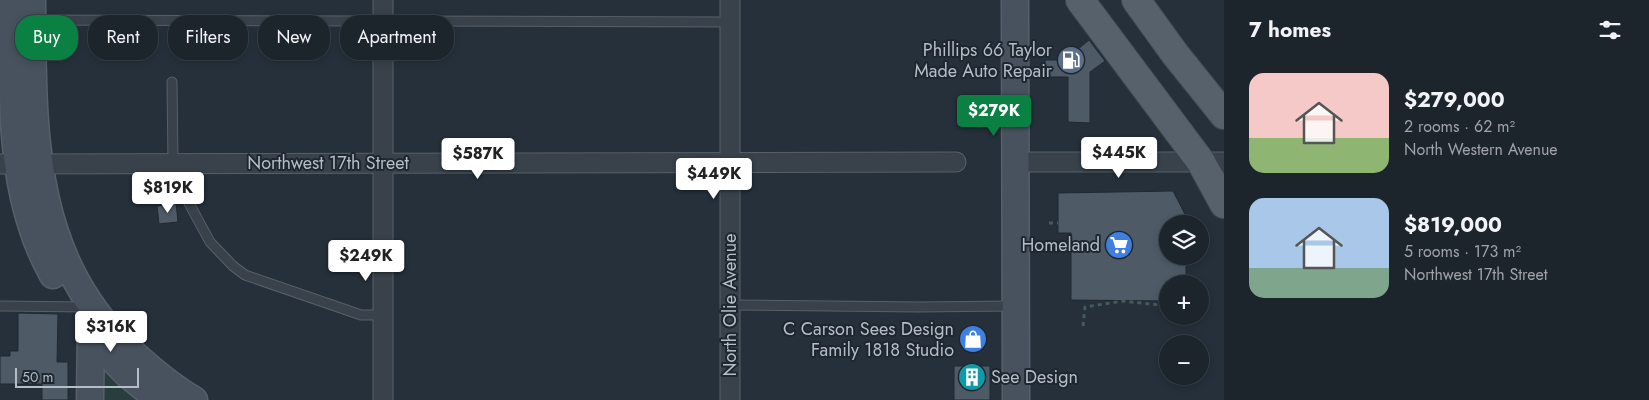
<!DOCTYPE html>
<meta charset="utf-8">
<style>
:root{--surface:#1c242c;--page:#293038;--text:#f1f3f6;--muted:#a0a4a9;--line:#3a4148;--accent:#0b8043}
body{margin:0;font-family:Jost,sans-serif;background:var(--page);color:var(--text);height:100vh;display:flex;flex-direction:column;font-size:19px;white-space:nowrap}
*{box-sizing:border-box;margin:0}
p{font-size:16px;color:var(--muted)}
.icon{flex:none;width:28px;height:28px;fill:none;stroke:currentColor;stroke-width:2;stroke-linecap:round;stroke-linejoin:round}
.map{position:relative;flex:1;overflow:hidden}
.details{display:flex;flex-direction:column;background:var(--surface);width:425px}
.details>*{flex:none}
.guide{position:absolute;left:15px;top:15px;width:475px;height:45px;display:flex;gap:10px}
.buttons{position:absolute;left:1159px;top:215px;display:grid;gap:10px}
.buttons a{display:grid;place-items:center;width:50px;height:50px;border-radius:50%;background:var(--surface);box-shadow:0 2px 8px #0003,0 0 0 1px var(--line);font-size:25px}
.scale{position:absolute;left:15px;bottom:12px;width:124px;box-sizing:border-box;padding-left:5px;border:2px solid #b5bdc7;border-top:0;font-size:14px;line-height:18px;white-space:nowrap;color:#b5bdc7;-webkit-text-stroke:4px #1e2730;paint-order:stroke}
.price{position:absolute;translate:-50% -42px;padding:0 11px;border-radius:5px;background:#fff;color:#222;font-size:16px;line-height:32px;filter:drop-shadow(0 1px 2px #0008)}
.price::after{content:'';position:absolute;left:50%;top:30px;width:15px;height:11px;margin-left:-8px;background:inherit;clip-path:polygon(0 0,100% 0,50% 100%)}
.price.current{background:var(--accent);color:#fff}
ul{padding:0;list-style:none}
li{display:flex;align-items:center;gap:15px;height:125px;padding:0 25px}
li span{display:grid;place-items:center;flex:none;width:140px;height:100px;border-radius:15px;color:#555}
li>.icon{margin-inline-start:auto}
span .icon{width:60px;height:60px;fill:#fffc;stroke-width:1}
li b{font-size:21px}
h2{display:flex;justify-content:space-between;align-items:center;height:60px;padding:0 25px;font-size:21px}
.tag{padding:0 18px;border-radius:20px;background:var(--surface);box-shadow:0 2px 8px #0003,0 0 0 1px var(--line);font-size:18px;line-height:45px}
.tag.current{background:var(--accent);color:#fff}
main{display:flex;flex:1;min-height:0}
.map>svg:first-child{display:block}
.green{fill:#283d3d}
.building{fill:#4e5b67;stroke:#202932}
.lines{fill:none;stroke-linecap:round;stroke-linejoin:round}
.lane-casing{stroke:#576069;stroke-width:11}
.street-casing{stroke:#576069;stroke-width:21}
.secondary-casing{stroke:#576069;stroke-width:29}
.primary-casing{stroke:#424b54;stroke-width:30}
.path{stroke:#475a5b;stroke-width:3;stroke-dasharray:4 4;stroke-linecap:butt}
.lane{stroke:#39424b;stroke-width:9}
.street{stroke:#39424b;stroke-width:19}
.secondary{stroke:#47525e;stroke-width:26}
.primary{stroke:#57616b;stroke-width:28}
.labels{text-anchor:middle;stroke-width:4;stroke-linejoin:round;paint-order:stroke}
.poi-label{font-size:18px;fill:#b5bdc7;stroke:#1e2730;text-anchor:end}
.street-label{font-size:18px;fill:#b5bdc7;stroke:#1e2730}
</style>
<main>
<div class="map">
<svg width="1224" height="400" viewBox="0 0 1224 400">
<rect width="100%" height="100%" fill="#25303b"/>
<!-- green -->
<path class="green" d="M 107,369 L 144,400 L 102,400 L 103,373 Z"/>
<!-- building -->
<g class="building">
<path d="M 323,34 L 323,51 L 306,52 L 306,35 Z"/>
<path d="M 1089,40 L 1105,61 L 1090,72 L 1090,123 L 1068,122 L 1068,77 L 1045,77 L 1045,60 L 1065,60 Z"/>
<path d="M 1173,191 L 1190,224 L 1168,224 L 1168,256 L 1186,256 L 1186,284 L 1168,284 L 1168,301 L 1071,300 L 1071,233 L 1058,233 L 1058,193 Z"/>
<path d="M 176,203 L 178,222 L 159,224 L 157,206 Z"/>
<path d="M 18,313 L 58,314 L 57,362 L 68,362 L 68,400 L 42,400 L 42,384 L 0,384 L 0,356 L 10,356 L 10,351 L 18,351 Z"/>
<rect x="954" y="366" width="36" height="34"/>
</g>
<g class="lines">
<!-- lane casing -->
<g class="lane-casing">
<g id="lane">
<path d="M 35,20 L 731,22"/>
<path d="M 172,82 L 173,163"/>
<path d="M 184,163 L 184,194 L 210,242 L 233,266 L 245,275 L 361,315 L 383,315"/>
<path d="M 730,305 L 919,307 L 1012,306"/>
<path d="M 0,306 L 88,307"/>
</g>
</g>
<!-- street casing -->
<g class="street-casing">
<g id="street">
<path d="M 383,0 L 383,400"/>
<path d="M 1015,162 L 1224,162"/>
<path d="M 0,164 L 956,162"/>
<path d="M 730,400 L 730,0"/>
</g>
</g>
<!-- secondary casing -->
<g class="secondary-casing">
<g id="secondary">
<path d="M 13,0 C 13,91 6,192 53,275"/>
<path d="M 32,0 C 33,133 29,260 136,356 C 154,372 173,388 194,400"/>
<path d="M 1015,0 L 1016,400"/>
<path d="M 92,338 L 127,374 L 159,400"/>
<path d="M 90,400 L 91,328"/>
</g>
</g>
<!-- primary casing -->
<g class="primary-casing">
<g id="primary">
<path d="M 1080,0 L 1201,162 L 1224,204"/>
<path d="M 1136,0 L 1175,54 L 1224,115"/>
</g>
</g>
<!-- path -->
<g class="path">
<path d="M 1049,223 L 1058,223"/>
<path d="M 1172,316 L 1173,321"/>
<path d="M 1083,326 L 1085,307 L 1123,301 L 1168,306"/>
</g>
<!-- lane -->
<use href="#lane" class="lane"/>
<!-- street -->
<use href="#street" class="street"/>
<!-- secondary -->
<use href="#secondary" class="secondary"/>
<!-- primary -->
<use href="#primary" class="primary"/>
</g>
<!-- icons -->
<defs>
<g id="fuel-disc" transform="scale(1.4375)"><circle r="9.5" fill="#5c6f8a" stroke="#1e2730"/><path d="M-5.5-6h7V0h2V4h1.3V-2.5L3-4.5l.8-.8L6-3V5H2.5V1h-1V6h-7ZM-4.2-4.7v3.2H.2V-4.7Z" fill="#fff"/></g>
<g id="supermarket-disc" transform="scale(1.4375)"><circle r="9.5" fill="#3f7fe0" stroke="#1e2730"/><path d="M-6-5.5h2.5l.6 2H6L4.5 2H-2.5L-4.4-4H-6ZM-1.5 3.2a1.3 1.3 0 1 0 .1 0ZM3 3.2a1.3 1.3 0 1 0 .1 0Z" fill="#fff"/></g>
<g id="shop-disc" transform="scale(1.4375)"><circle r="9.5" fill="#3f7fe0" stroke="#1e2730"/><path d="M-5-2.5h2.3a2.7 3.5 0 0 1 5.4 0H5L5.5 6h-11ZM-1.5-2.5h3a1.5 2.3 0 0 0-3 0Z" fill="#fff"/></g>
<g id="building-disc" transform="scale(1.4375)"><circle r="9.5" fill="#0f9aa8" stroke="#1e2730"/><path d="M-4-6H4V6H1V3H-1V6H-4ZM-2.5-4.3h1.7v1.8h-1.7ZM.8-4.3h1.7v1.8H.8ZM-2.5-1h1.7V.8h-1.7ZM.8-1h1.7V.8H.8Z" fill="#fff"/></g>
</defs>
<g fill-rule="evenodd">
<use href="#fuel-disc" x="1071" y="60"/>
<use href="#supermarket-disc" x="1119" y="245"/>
<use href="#shop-disc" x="973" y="339"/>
<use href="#building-disc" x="972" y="377"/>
</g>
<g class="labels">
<!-- poi labels -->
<g class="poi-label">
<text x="1052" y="56">Phillips 66 Taylor<tspan x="1052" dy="21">Made Auto Repair</tspan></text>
<text x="1100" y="251">Homeland</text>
<text x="954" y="335">C Carson Sees Design<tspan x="954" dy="21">Family 1818 Studio</tspan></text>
<text x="991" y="383" text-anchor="start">See Design</text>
</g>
<!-- street labels -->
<g class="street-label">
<text x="328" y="169">Northwest 17th Street</text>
<text transform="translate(730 305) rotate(-90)" y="6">North Olie Avenue</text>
</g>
</g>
</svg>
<div class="buttons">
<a><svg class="icon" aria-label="layers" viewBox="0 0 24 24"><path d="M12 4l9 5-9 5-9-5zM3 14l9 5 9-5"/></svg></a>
<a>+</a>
<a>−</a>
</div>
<div class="scale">50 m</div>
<b class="price current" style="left:994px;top:137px">$279K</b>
<b class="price" style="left:1119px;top:179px">$445K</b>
<b class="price" style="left:478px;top:180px">$587K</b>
<b class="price" style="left:714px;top:200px">$449K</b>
<b class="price" style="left:168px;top:214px">$819K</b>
<b class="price" style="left:366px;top:282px">$249K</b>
<b class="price" style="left:111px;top:353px">$316K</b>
<div class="guide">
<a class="tag current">Buy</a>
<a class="tag">Rent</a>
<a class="tag">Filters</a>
<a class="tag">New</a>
<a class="tag">Apartment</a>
</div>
</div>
<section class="details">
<h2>7 homes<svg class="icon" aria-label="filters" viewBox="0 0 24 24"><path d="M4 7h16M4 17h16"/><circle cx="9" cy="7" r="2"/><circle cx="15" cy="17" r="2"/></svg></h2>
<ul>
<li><span style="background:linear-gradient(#f6c9c9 65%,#8fb573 0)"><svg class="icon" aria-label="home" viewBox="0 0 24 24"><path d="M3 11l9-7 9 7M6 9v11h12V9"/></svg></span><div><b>$279,000</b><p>2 rooms · 62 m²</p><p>North Western Avenue</p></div></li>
<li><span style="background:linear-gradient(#a9c7e8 70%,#7fa58c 0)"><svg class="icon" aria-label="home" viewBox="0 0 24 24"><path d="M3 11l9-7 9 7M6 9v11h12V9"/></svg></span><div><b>$819,000</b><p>5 rooms · 173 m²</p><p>Northwest 17th Street</p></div></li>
</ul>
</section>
</main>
